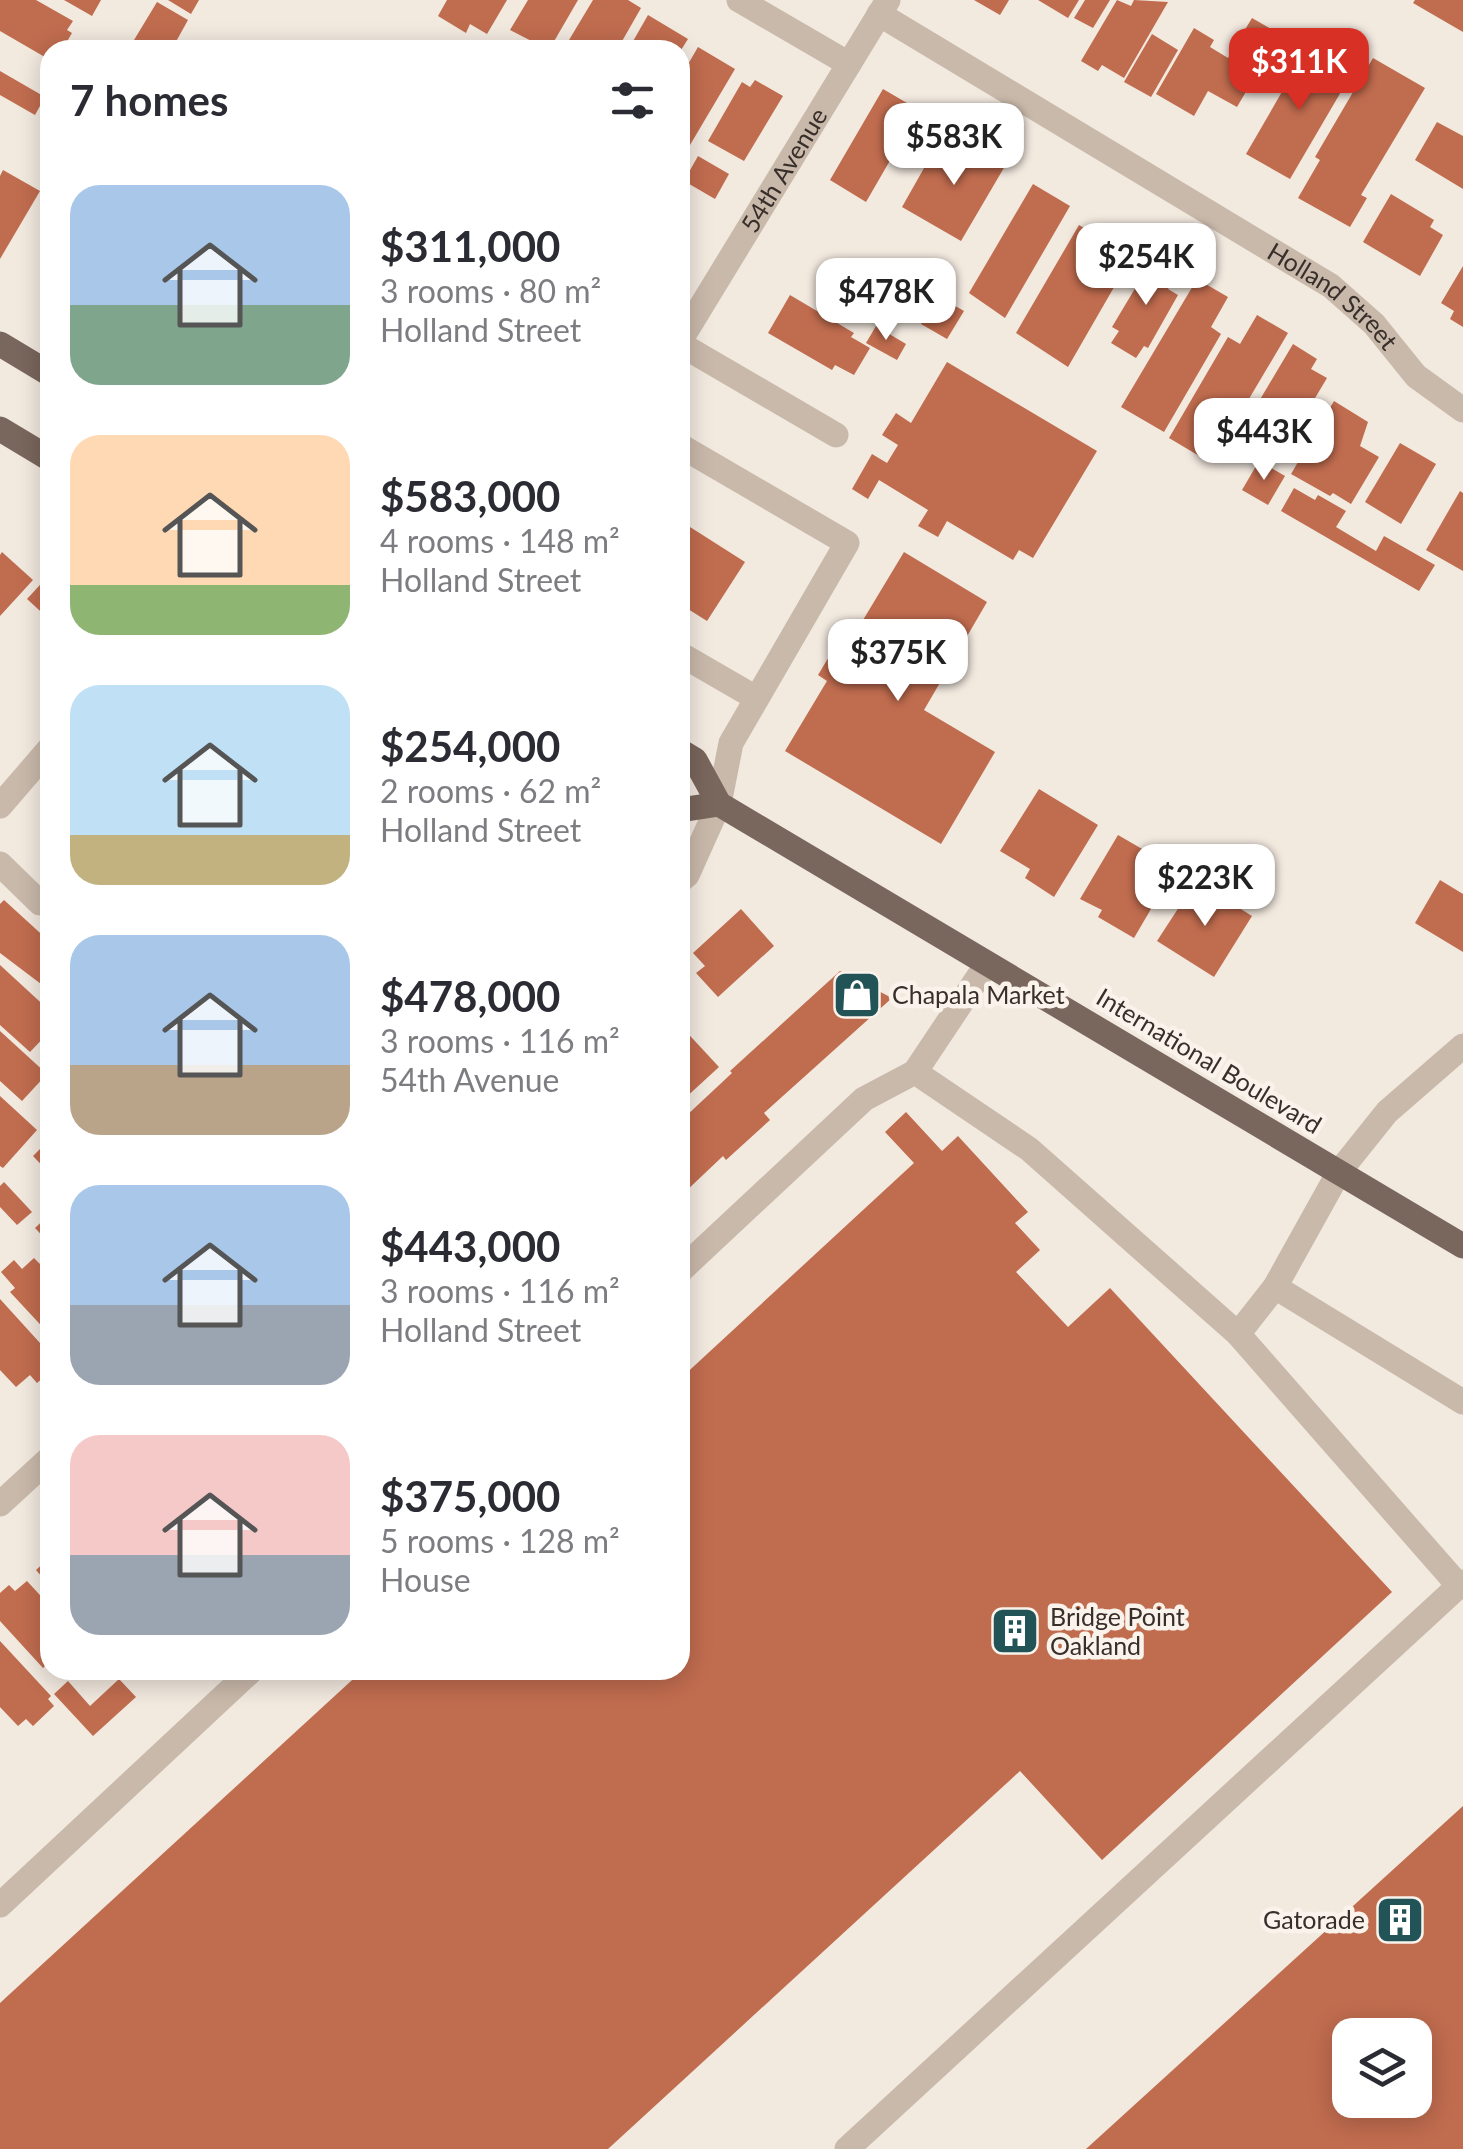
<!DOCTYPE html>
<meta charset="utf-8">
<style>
:root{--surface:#fff;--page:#f7f7f7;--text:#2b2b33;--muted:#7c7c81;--accent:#d93025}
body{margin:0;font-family:Lato,sans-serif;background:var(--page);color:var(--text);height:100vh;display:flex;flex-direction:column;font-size:38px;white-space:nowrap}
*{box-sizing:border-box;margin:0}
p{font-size:32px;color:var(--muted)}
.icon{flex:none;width:55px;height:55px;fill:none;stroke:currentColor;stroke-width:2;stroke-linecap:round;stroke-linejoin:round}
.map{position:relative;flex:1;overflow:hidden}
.panel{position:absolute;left:40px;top:40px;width:650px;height:1640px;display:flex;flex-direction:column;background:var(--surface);border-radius:30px;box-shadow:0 5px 25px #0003}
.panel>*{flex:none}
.controls{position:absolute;left:1332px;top:2018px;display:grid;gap:20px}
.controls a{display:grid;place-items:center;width:100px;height:100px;border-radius:20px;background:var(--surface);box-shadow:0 5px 25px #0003;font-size:50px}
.price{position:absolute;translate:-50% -85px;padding:0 22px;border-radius:20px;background:#fff;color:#222;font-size:32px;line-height:65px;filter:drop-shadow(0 2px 5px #0008)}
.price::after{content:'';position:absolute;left:50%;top:60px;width:30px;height:22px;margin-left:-15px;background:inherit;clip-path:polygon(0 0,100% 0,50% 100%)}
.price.on{background:var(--accent);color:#fff}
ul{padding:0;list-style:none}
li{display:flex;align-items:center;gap:30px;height:250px;padding:0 30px}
li span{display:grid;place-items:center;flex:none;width:280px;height:200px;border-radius:30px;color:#555}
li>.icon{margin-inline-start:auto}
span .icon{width:120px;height:120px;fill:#fffc;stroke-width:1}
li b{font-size:42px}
h2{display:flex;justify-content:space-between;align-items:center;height:120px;padding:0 30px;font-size:42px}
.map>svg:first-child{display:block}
.building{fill:#c06c4f;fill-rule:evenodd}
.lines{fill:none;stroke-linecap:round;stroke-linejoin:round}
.minor{stroke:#c9b9ab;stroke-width:25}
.major{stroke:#79665c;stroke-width:25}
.labels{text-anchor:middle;stroke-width:9;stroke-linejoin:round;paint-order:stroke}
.street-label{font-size:25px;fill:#382e2a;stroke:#f9f3eb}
.poi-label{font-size:25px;fill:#382e2a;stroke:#f9f3eb;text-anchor:start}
</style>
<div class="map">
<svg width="1463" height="2149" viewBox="0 0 1463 2149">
<rect width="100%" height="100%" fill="#f2e9df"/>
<!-- building -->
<g class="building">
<path d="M 0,0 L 36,0 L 73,21 L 67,30 L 72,33 L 62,50 L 50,50 L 50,60 L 0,31 Z"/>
<path d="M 64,0 L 101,0 L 92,16 Z"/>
<path d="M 168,0 L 199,0 L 191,14 Z"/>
<path d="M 447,0 L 507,0 L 487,34 L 470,24 L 466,33 L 438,16 Z"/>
<path d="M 528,0 L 578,0 L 549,50 L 510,30 Z"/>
<path d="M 593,0 L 628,0 L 641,8 L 617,50 L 563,50 Z"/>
<path d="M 974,0 L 1009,0 L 1000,15 Z"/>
<path d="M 1038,0 L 1079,0 L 1068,18 Z"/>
<path d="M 1085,0 L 1110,0 L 1093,28 L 1074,18 Z"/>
<path d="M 1117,0 L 1131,6 L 1134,0 L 1168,2 L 1124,78 L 1102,65 L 1098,71 L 1081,61 Z"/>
<path d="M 1415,0 L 1463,0 L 1463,32 L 1413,3 Z"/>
<path d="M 157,2 L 188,20 L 173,47 L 171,50 L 128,50 Z"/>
<path d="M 648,15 L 688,39 L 681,50 L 628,50 Z"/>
<path d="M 1252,18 L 1280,34 L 1237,107 L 1208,91 L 1194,116 L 1156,94 L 1194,28 L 1214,40 L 1210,47 L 1228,58 Z"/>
<path d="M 1152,34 L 1178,50 L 1151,97 L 1124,82 Z"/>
<path d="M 698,47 L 735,69 L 690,145 L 680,139 L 680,78 Z"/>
<path d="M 1308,47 L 1352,73 L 1290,179 L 1246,154 Z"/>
<path d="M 1373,58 L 1425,88 L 1361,195 L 1367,198 L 1350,227 L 1298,198 L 1320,160 L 1315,157 Z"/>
<path d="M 0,71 L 45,97 L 35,115 L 0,95 Z"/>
<path d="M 755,80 L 783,96 L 744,161 L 708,141 L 742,82 L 750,87 Z"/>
<path d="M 883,89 L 907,103 L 902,112 L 914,119 L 866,202 L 830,180 Z"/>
<path d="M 1437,122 L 1463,136 L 1463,189 L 1415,160 Z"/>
<path d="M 953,135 L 1005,166 L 961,241 L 902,207 L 932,154 L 939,158 Z"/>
<path d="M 698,156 L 729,174 L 715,199 L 684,181 Z"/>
<path d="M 3,170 L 40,191 L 0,259 L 0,176 Z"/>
<path d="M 1033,184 L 1070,206 L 1005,318 L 969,293 Z"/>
<path d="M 1391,194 L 1434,220 L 1430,227 L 1443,235 L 1420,276 L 1363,242 Z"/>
<path d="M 1079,225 L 1132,256 L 1068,367 L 1016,333 Z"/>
<path d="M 1155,255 L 1180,270 L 1168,289 L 1178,295 L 1148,348 L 1144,346 L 1136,358 L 1111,343 L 1119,331 L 1112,327 Z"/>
<path d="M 1463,266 L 1463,327 L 1450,319 L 1454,311 L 1441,303 Z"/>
<path d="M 1197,279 L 1228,297 L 1211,327 L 1221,334 L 1164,432 L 1121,407 Z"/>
<path d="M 790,295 L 854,333 L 851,337 L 870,348 L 854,375 L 835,365 L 832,370 L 768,333 Z"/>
<path d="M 938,296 L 964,311 L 947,339 L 921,324 Z"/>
<path d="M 1257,315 L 1288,333 L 1211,463 L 1169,438 L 1228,337 L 1240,344 Z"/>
<path d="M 876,326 L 906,344 L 897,360 L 866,343 Z"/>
<path d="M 1293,344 L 1317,359 L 1311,369 L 1327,378 L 1293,435 L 1268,420 L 1270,417 L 1255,408 Z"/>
<path d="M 947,362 L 1097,451 L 1033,558 L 1019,550 L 1013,560 L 947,521 L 938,537 L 918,526 L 928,510 L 879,480 L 868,499 L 852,489 L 872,454 L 887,463 L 898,445 L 882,435 L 896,413 L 911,423 Z"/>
<path d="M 1334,401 L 1368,422 L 1360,446 L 1379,457 L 1351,504 L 1333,493 L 1330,496 L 1291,474 Z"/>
<path d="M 1400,443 L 1436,464 L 1401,524 L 1365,502 Z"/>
<path d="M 1259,461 L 1285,476 L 1268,505 L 1242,490 Z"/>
<path d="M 1294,488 L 1315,500 L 1318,495 L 1346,511 L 1336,527 L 1376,551 L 1384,536 L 1435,565 L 1419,591 L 1281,511 Z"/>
<path d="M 1460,491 L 1463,493 L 1463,571 L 1426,550 Z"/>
<path d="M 690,527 L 745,562 L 707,621 L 680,604 L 680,543 Z"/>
<path d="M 2,552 L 33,580 L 0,616 L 0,555 Z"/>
<path d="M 904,552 L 987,602 L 924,710 L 995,752 L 941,844 L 785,751 L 827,681 L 818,675 L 851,620 L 860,625 Z"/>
<path d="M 50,574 L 50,620 L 27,599 Z"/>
<path d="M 1039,789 L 1098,825 L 1054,897 L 1025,878 L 1030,869 L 1000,851 Z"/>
<path d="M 1118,835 L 1175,868 L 1134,938 L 1098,917 L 1102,910 L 1080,899 Z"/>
<path d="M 1440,880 L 1463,894 L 1463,952 L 1415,923 Z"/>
<path d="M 1196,881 L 1252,916 L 1214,977 L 1157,941 Z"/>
<path d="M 4,900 L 50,942 L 50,974 L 41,984 L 0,953 L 0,904 Z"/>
<path d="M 741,909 L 774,946 L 718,997 L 696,973 L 705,966 L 693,953 Z"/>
<path d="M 0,965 L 50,1011 L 50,1031 L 30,1052 L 0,1025 Z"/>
<path d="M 840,971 L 892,998 L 764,1113 L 770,1120 L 726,1160 L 723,1156 L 684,1193 L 680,1188 L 680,1173 L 690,1165 L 680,1154 L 680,1110 L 686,1116 L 732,1073 L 730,1071 Z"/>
<path d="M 680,1025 L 719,1067 L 683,1100 L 680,1096 Z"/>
<path d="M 0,1031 L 47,1074 L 22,1101 L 0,1081 Z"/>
<path d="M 0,1096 L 37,1130 L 3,1168 L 0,1166 Z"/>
<path d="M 906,1112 L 942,1151 L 958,1136 L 1028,1212 L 1015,1223 L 1040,1250 L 1016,1272 L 1068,1327 L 1110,1288 L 1392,1592 L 1102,1860 L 1020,1771 L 608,2149 L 0,2149 L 0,2003 L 363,1670 L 680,1670 L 680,1379 L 914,1163 L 885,1132 Z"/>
<path d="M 45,1144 L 50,1150 L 50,1174 L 33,1156 Z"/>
<path d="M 4,1182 L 32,1212 L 17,1225 L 0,1207 L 0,1186 Z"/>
<path d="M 50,1214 L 50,1244 L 35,1228 Z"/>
<path d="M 34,1258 L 40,1264 L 45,1260 L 50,1266 L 50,1335 L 10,1292 L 15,1288 L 1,1272 L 14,1260 L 22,1269 Z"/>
<path d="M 0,1299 L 50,1354 L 50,1372 L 37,1383 L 30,1375 L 16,1387 L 0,1370 Z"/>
<path d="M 50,1547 L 50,1586 L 36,1570 L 49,1558 L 44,1552 Z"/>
<path d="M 27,1581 L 50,1606 L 50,1661 L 43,1668 L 0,1621 L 0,1593 L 9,1585 L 15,1591 Z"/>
<path d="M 0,1641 L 51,1696 L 48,1699 L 54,1706 L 33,1726 L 26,1719 L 18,1726 L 0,1707 Z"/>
<path d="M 119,1679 L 136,1697 L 93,1736 L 54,1694 L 68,1681 L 90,1706 Z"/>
<path d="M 1463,1806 L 1463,2149 L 1086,2149 ZM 1350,2035 L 1415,2035 L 1415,2100 L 1350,2100 Z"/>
</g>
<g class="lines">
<!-- minor -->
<g class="minor">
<path d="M 739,0 L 849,64"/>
<path id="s1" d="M 879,14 L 1331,286 L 1374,324 L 1416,376 L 1463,410"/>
<path id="s2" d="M 680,341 L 888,0"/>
<path d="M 680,344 L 836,435"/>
<path d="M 680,454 L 684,448 L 847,543 L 731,743 L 719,804 L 687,875 L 680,881"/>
<path d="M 680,654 L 756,698"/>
<path d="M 0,806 L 50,748"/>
<path d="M 0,864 L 40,903"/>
<path d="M 915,1072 L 987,964"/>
<path d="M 680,1271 L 864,1099 L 915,1072 L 1029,1149 L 1238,1334"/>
<path d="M 1275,1287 L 1339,1172 L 1387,1112 L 1463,1046"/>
<path d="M 0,1504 L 50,1458"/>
<path d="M 1459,1586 L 1238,1334 L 1275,1287 L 1463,1402"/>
<path d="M 0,1905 L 252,1670"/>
<path d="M 847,2149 L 1463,1582"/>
</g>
<!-- major -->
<g class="major">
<path d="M 0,344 L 50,374"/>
<path d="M 0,429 L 50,459"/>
<path d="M 680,751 L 695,760 L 719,804 L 1463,1246"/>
<path d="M 680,810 L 719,804"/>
</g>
</g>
<!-- icons -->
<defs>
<g id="shop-square" transform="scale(2.5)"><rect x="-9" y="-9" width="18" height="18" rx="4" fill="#215357" stroke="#f9f3eb"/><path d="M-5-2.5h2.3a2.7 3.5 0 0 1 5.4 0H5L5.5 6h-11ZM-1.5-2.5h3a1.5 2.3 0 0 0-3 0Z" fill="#fff"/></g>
<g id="building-square" transform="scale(2.5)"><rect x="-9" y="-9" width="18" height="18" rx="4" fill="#215357" stroke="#f9f3eb"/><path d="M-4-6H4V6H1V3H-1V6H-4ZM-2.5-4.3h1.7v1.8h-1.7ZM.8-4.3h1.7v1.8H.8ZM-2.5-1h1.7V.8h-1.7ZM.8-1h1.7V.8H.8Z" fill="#fff"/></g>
</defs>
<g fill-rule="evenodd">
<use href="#shop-square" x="857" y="995"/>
<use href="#building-square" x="1015" y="1631"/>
<use href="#building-square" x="1400" y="1920"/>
</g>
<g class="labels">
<!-- street labels -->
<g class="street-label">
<text dy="9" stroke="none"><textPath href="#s2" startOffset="200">54th Avenue</textPath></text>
<text dy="9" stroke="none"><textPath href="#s1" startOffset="535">Holland Street</textPath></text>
<text transform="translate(1209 1061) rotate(31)" y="9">International Boulevard</text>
</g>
<!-- poi labels -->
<g class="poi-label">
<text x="892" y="1004">Chapala Market</text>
<text x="1050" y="1626">Bridge Point<tspan x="1050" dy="29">Oakland</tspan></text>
<text x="1365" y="1929" text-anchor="end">Gatorade</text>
</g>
</g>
</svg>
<div class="controls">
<a><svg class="icon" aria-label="layers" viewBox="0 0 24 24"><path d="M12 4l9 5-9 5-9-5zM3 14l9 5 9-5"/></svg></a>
</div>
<b class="price on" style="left:1299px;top:113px">$311K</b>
<b class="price" style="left:954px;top:188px">$583K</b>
<b class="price" style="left:1146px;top:308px">$254K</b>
<b class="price" style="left:886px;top:343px">$478K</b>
<b class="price" style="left:1264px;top:483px">$443K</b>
<b class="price" style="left:898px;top:704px">$375K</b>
<b class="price" style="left:1205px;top:929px">$223K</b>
<section class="panel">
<h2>7 homes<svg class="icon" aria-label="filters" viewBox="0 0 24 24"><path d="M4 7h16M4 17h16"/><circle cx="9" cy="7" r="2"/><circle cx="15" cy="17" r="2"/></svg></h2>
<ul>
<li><span style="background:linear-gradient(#a9c7e8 60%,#7fa58c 0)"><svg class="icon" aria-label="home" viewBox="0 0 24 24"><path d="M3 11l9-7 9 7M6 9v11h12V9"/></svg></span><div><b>$311,000</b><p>3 rooms · 80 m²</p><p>Holland Street</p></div></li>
<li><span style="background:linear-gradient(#ffd9b3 75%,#8fb573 0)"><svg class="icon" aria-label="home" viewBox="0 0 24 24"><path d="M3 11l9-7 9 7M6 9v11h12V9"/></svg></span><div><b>$583,000</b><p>4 rooms · 148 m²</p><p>Holland Street</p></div></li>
<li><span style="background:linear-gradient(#bfe0f5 75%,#c2b280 0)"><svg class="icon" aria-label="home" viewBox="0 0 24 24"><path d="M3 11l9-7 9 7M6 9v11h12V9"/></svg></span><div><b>$254,000</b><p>2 rooms · 62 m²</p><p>Holland Street</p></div></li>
<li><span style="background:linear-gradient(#a9c7e8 65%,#b9a48a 0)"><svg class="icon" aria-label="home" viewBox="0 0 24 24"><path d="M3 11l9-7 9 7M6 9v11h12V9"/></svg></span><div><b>$478,000</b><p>3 rooms · 116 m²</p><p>54th Avenue</p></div></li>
<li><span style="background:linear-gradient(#a9c7e8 60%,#9aa5b1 0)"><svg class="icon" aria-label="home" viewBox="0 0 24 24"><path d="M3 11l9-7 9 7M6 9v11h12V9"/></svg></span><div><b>$443,000</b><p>3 rooms · 116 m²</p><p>Holland Street</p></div></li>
<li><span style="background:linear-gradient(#f6c9c9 60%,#9aa5b1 0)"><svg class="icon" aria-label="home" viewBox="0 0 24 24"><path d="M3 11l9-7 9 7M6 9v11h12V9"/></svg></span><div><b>$375,000</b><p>5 rooms · 128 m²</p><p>House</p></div></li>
</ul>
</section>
</div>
